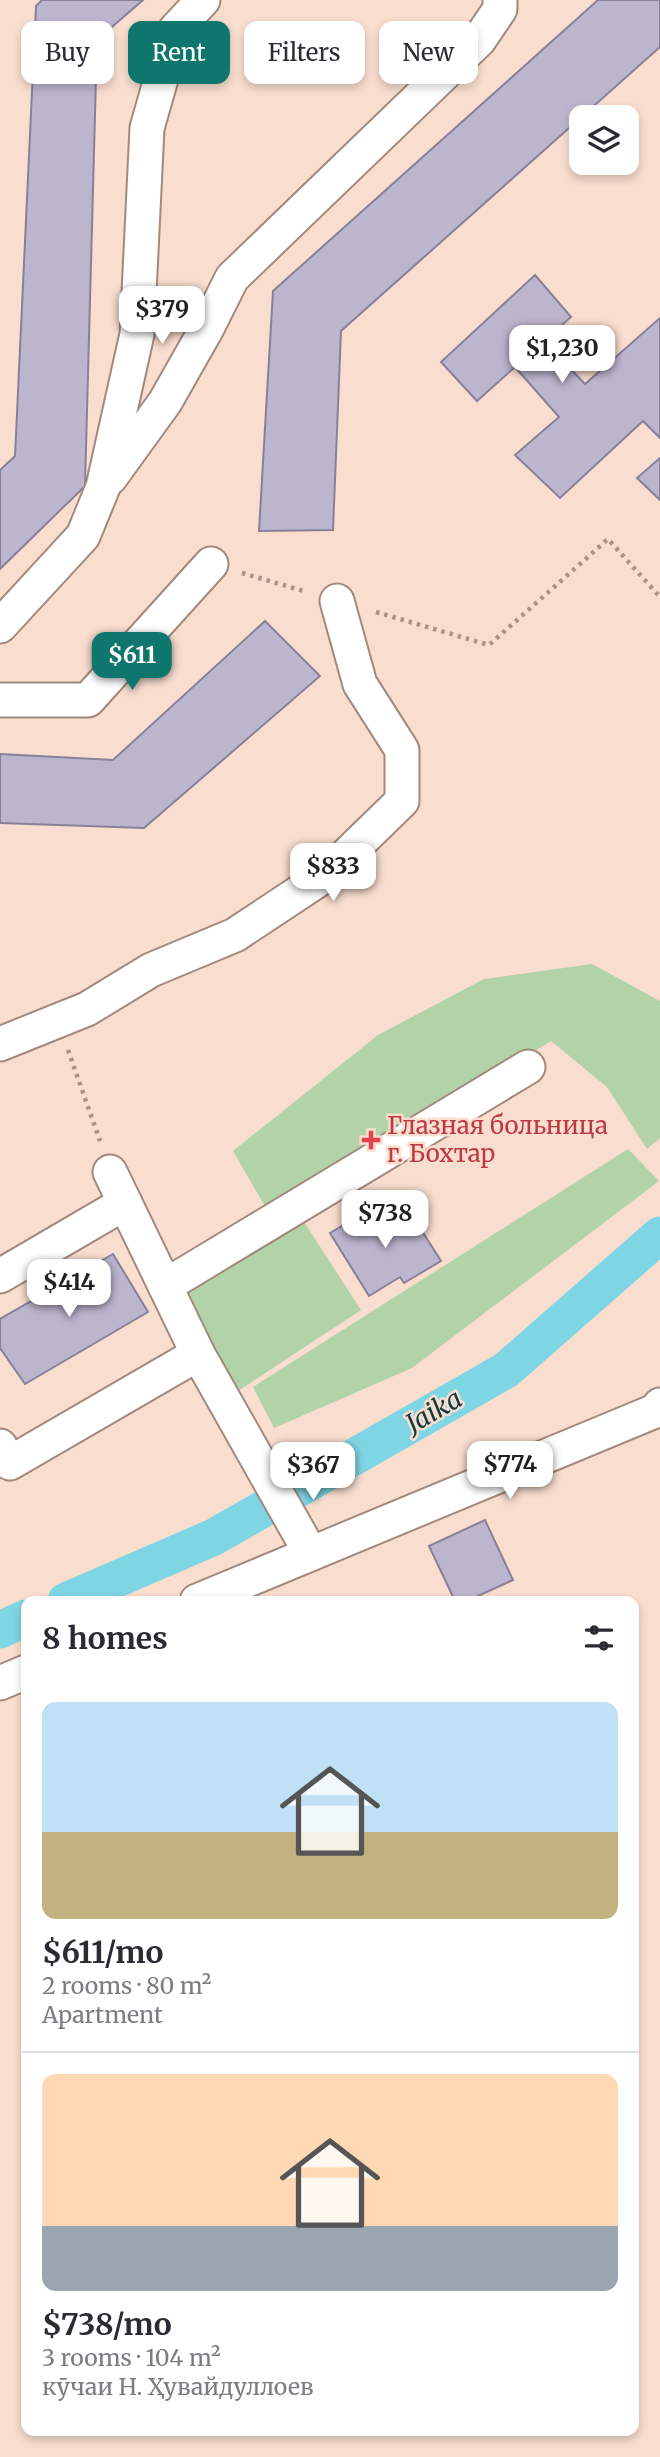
<!DOCTYPE html>
<meta charset="utf-8">
<style>
:root{--surface:#fff;--page:#f7f7f7;--text:#2b2b33;--muted:#7c7c81;--line:#e1e1e2;--accent:#0f766e}
body{margin:0;font-family:Merriweather,serif;background:var(--page);color:var(--text);height:100vh;display:flex;flex-direction:column;font-size:26px;white-space:nowrap}
*{box-sizing:border-box;margin:0}
p{font-size:23px;color:var(--muted)}
.icon{flex:none;width:38px;height:38px;fill:none;stroke:currentColor;stroke-width:2;stroke-linecap:round;stroke-linejoin:round}
.map{position:relative;flex:1;overflow:hidden}
.sheet{position:absolute;left:21px;top:1596px;width:618px;height:840px;display:flex;flex-direction:column;background:var(--surface);border-radius:14px;box-shadow:0 4px 10px #0003}
.sheet>*{flex:none}
.top-card{position:absolute;left:21px;top:21px;width:620px;height:63px;display:flex;gap:14px}
.buttons{position:absolute;left:569px;top:105px;display:grid;gap:14px}
.buttons a{display:grid;place-items:center;width:70px;height:70px;border-radius:14px;background:var(--surface);box-shadow:0 4px 10px #0003;font-size:35px}
.price{position:absolute;translate:-50% -60px;padding:0 16px;border-radius:14px;background:#fff;color:#222;font-size:23px;line-height:46px;filter:drop-shadow(0 2px 4px #0008)}
.price::after{content:'';position:absolute;left:50%;top:42px;width:21px;height:16px;margin-left:-10px;background:inherit;clip-path:polygon(0 0,100% 0,50% 100%)}
.price.selected{background:var(--accent);color:#fff}
ul{padding:0;list-style:none}
li{display:grid;align-content:center;gap:14px;height:371px;padding:0 21px}
li+li{border-top:2px solid var(--line)}
li span{display:grid;place-items:center;height:217px;border-radius:14px;color:#555}
li>.icon{margin-inline-start:auto}
span .icon{width:126px;height:126px;fill:#fffc;stroke-width:1}
li b{font-size:30px}
h2{display:flex;justify-content:space-between;align-items:center;height:84px;padding:0 21px;font-size:30px}
.pill{padding:0 24px;border-radius:14px;background:var(--surface);box-shadow:0 4px 10px #0003;font-size:24px;line-height:63px}
.pill.selected{background:var(--accent);color:#fff}
.map>svg:first-child{display:block}
.green{fill:#b2d2a7}
.lines{fill:none;stroke-linecap:round;stroke-linejoin:round}
.canal{stroke:#7ed6e5;stroke-width:37}
.building{fill:#bcb5ce;stroke:#878098;stroke-width:2}
.minor-casing{stroke:#a3897c;stroke-width:37}
.path{stroke:#a99489;stroke-width:4.5;stroke-dasharray:3.5 5;stroke-linecap:butt}
.minor{stroke:#fff;stroke-width:33}
.health-dot{fill:#e0444e;stroke:#f9ddcf;stroke-width:2.5}
.labels{text-anchor:middle;stroke-width:5;stroke-linejoin:round;paint-order:stroke}
.health-label{font-size:24px;fill:#be3a42;stroke:#f9ddcf;text-anchor:start}
.water-label{font-size:26px;font-style:italic;fill:#113b42;stroke:#f9ddcf}
</style>
<div class="map">
<svg width="660" height="2457" viewBox="0 0 660 2457">
<rect width="100%" height="100%" fill="#f9ddcf"/>
<!-- green -->
<g class="green">
<path d="M 592,964 L 660,1001 L 660,1138 L 647,1149 L 607,1087 L 551,1041 L 270,1215 L 233,1151 L 378,1035 L 484,979 Z"/>
<path d="M 628,1149 L 659,1181 L 412,1368 L 274,1428 L 253,1387 Z"/>
<path d="M 304,1222 L 361,1310 L 238,1391 L 186,1294 Z"/>
</g>
<g class="lines">
<!-- canal -->
<g class="canal">
<path d="M 66,1601 L 214,1537 L 506,1370 L 660,1235"/>
<path d="M 0,1630 L 26,1618"/>
</g>
</g>
<!-- building -->
<g class="building">
<path d="M 42,0 L 143,0 L 97,40 L 85,486 L 0,569 L 0,470 L 15,456 L 36,6 Z"/>
<path d="M 598,0 L 660,0 L 660,47 L 341,331 L 333,530 L 259,531 L 273,291 Z"/>
<path d="M 535,275 L 571,317 L 544,341 L 585,384 L 660,318 L 660,438 L 643,421 L 560,498 L 515,455 L 559,417 L 515,367 L 477,401 L 441,362 Z"/>
<path d="M 660,458 L 660,500 L 637,478 Z"/>
<path d="M 265,621 L 320,676 L 144,828 L 0,823 L 0,754 L 113,760 Z"/>
<path d="M 372,1208 L 384,1228 L 410,1212 L 441,1261 L 404,1283 L 400,1277 L 369,1296 L 330,1233 Z"/>
<path d="M 113,1254 L 148,1312 L 25,1384 L 0,1348 L 0,1319 Z"/>
<path d="M 485,1520 L 513,1580 L 467,1601 L 455,1601 L 429,1546 Z"/>
</g>
<g class="lines">
<!-- minor casing -->
<g class="minor-casing">
<g id="minor">
<path d="M 110,478 L 165,402 L 207,328 L 232,278 L 479,40 L 500,9 L 500,0"/>
<path d="M 0,626 L 83,536 L 103,487 L 137,334 L 147,128 L 175,30 L 203,0"/>
<path d="M 0,700 L 88,700 L 211,564"/>
<path d="M 0,1044 L 87,1009 L 151,970 L 235,935 L 327,874 L 402,801 L 402,750 L 360,684 L 337,601"/>
<path d="M 110,1172 L 198,1354 L 311,1554"/>
<path d="M 0,1276 L 125,1203"/>
<path d="M 165,1286 L 528,1067"/>
<path d="M 0,1446 L 10,1463 L 198,1354"/>
<path d="M 197,1601 L 655,1411 L 660,1405"/>
<path d="M 0,1683 L 26,1672"/>
</g>
</g>
<!-- path -->
<g class="path">
<path d="M 242,573 L 307,592"/>
<path d="M 376,612 L 489,645 L 608,539 L 660,597"/>
<path d="M 68,1050 L 100,1141"/>
</g>
<!-- minor -->
<use href="#minor" class="minor"/>
</g>
<!-- markers -->
<path class="health-dot" d="M367.5 1129.5h7v7h7v7h-7v7h-7v-7h-7v-7h7z"/>
<g class="labels">
<!-- health labels -->
<g class="health-label">
<text x="387" y="1134">Глазная больница<tspan x="387" dy="28">г. Бохтар</tspan></text>
</g>
<!-- water labels -->
<g class="water-label">
<text transform="translate(434 1411) rotate(-30)" y="9">Jaika</text>
</g>
</g>
</svg>
<div class="buttons">
<a><svg class="icon" aria-label="layers" viewBox="0 0 24 24"><path d="M12 4l9 5-9 5-9-5zM3 14l9 5 9-5"/></svg></a>
</div>
<b class="price" style="left:162px;top:346px">$379</b>
<b class="price" style="left:562px;top:385px">$1,230</b>
<b class="price selected" style="left:132px;top:692px">$611</b>
<b class="price" style="left:333px;top:903px">$833</b>
<b class="price" style="left:385px;top:1250px">$738</b>
<b class="price" style="left:69px;top:1319px">$414</b>
<b class="price" style="left:510px;top:1501px">$774</b>
<b class="price" style="left:313px;top:1502px">$367</b>
<div class="top-card">
<a class="pill">Buy</a>
<a class="pill selected">Rent</a>
<a class="pill">Filters</a>
<a class="pill">New</a>
</div>
<section class="sheet">
<h2>8 homes<svg class="icon" aria-label="filters" viewBox="0 0 24 24"><path d="M4 7h16M4 17h16"/><circle cx="9" cy="7" r="2"/><circle cx="15" cy="17" r="2"/></svg></h2>
<ul>
<li><span style="background:linear-gradient(#bfe0f5 60%,#c2b280 0)"><svg class="icon" aria-label="home" viewBox="0 0 24 24"><path d="M3 11l9-7 9 7M6 9v11h12V9"/></svg></span><div><b>$611/mo</b><p>2 rooms · 80 m²</p><p>Apartment</p></div></li>
<li><span style="background:linear-gradient(#ffd9b3 70%,#9aa5b1 0)"><svg class="icon" aria-label="home" viewBox="0 0 24 24"><path d="M3 11l9-7 9 7M6 9v11h12V9"/></svg></span><div><b>$738/mo</b><p>3 rooms · 104 m²</p><p>кӯчаи Н. Ҳувайдуллоев</p></div></li>
</ul>
</section>
</div>
